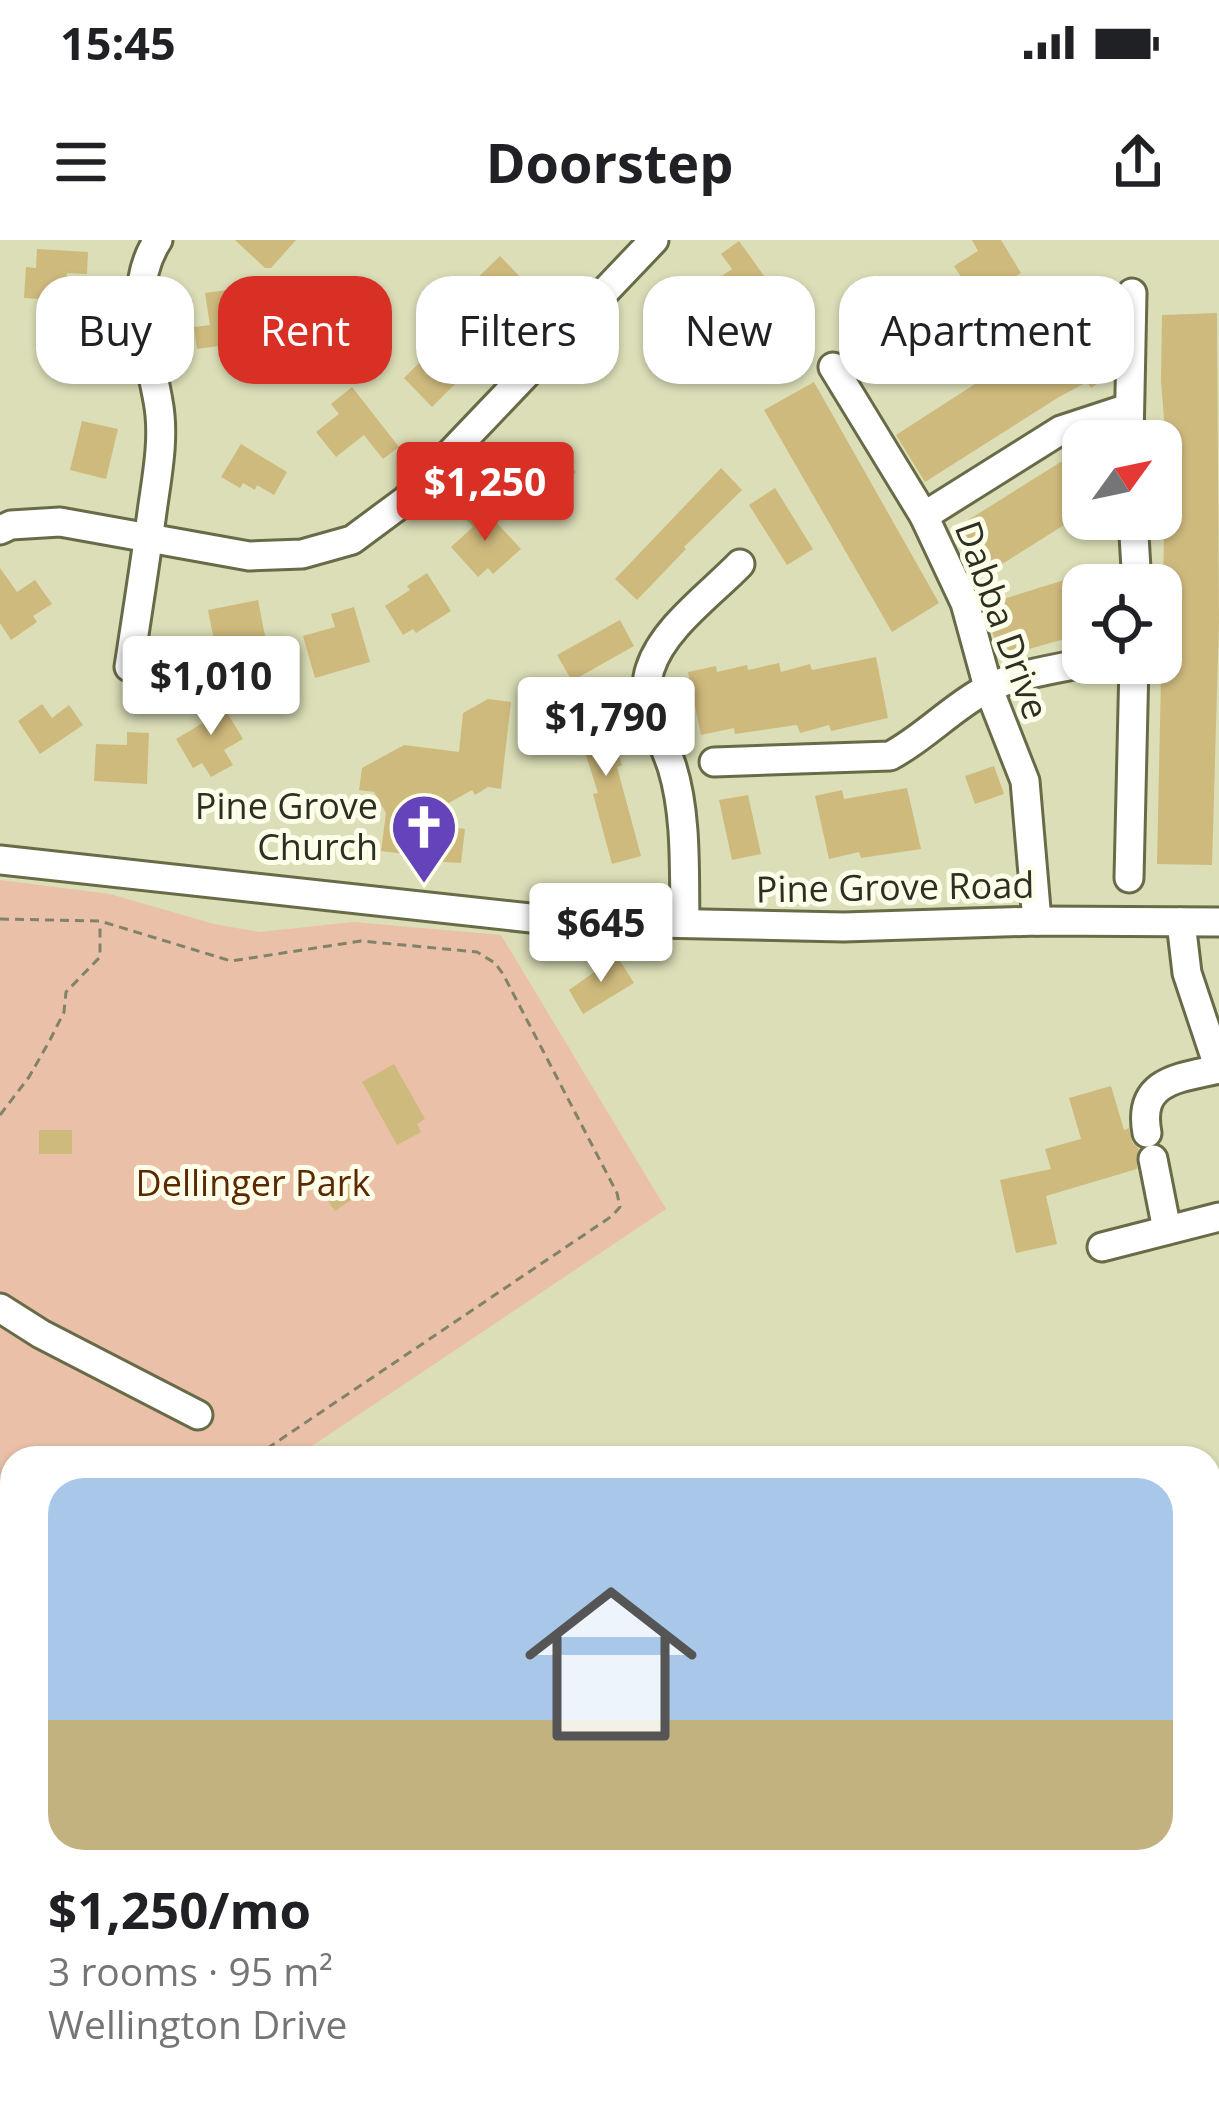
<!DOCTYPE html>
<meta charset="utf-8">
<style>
:root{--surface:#fff;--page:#f6f6f6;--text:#202124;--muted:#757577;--line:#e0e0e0;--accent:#d93025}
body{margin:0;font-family:"Open Sans",sans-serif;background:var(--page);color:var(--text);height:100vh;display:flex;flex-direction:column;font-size:45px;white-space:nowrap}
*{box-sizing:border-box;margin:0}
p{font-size:39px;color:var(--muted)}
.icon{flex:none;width:66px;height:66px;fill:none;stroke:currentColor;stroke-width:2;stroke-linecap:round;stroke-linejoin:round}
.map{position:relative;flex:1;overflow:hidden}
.details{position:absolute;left:0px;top:1206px;width:1221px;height:660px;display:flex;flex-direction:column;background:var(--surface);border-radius:36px 36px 0 0;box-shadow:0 3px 9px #0004}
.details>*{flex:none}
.hud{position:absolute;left:36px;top:36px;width:1149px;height:108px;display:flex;gap:24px}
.needle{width:78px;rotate:57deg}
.fabs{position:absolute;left:1062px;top:180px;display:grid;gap:24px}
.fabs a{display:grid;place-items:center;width:120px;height:120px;border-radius:24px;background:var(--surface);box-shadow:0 3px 9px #0004;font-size:60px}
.price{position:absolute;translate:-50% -102px;padding:0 27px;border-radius:12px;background:#fff;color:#222;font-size:39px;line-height:78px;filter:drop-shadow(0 3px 6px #0008)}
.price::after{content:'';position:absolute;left:50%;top:72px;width:36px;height:27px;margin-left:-18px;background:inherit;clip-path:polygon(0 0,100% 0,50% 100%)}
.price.active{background:var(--accent);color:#fff}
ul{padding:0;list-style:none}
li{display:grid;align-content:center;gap:24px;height:636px;padding:0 48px}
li+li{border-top:3px solid var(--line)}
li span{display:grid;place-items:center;height:372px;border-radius:36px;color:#555}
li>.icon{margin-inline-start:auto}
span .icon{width:216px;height:216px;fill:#fffc;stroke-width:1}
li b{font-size:51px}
.pill{padding:0 42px;border-radius:36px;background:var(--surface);box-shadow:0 3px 9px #0004;font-size:42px;line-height:108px}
.pill.active{background:var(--accent);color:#fff}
.status{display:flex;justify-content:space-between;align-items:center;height:84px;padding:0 60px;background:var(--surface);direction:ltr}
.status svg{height:33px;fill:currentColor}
header{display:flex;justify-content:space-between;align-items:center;height:156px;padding:0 48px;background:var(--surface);font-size:54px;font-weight:700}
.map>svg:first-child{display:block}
.green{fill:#eac0a8}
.building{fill:#cfba7d}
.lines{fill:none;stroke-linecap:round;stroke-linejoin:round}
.minor-casing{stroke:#686b47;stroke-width:33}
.path{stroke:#818368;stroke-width:3;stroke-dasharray:9 6;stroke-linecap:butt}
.minor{stroke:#fff;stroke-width:27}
.labels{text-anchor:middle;stroke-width:10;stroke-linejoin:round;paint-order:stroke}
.street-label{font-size:36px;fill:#2e2f20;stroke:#fcfeea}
.poi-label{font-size:36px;fill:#2e2f20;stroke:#fcfeea;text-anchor:end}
.park-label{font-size:36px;fill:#5c2800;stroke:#fcfeea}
</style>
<div class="status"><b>15:45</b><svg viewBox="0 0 49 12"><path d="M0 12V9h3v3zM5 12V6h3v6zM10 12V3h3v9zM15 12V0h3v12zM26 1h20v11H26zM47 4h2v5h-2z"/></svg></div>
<header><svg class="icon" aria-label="menu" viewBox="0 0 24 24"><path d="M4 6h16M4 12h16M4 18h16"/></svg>Doorstep<svg class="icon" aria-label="share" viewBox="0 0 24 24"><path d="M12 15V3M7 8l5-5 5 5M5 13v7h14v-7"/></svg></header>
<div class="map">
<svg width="1219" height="1866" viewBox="0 0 1219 1866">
<rect width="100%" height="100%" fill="#dbdeb7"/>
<!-- green -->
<path class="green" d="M 0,640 L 110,654 L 214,684 L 259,692 L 354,682 L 501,695 L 666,969 L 294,1218 L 12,1218 L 12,1854 L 787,1854 L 796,1866 L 0,1866 Z"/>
<!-- building -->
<g class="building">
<path d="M 235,0 L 296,0 L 271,28 L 265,28 Z"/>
<path d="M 972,0 L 1001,0 L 1021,33 L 970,65 L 957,45 L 963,40 L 954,26 L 978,11 Z"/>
<path d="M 739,1 L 780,58 L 758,74 L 752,65 L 743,71 L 719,38 L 732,29 L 721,14 Z"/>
<path d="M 37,9 L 88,12 L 87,34 L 67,33 L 65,61 L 24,58 L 26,27 L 36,28 Z"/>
<path d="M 500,16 L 523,40 L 503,60 L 520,78 L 502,94 L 462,53 Z"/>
<path d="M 242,48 L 248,93 L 232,95 L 234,104 L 197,109 L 194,87 L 210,85 L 205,53 Z"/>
<path d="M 685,67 L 712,99 L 675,130 L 648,98 Z"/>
<path d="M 1217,73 L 1219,383 L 1212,625 L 1157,624 L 1166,203 L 1161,141 L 1162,75 Z"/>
<path d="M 1083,85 L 1112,134 L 1091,148 L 1087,142 L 1059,157 L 925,242 L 896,195 L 1023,113 L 1054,97 L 1057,102 Z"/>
<path d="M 435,92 L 452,110 L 458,104 L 476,123 L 432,167 L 404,138 L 428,114 L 421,106 Z"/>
<path d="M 814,142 L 939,363 L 892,392 L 764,170 Z"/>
<path d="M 352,147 L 399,207 L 383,219 L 364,195 L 336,217 L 316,192 L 339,174 L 331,164 Z"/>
<path d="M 82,181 L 118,189 L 106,239 L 70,230 Z"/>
<path d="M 241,204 L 287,232 L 274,255 L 257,245 L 255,250 L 243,243 L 240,248 L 221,237 Z"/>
<path d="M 1083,208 L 1083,273 L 983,336 L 954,289 Z"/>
<path d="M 554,209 L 576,232 L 545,262 L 523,240 Z"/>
<path d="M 721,228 L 742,250 L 684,307 L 686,309 L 637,360 L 615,339 Z"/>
<path d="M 775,248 L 813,309 L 787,325 L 749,265 Z"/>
<path d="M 480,265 L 521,309 L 493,334 L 488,328 L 478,337 L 451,307 L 473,287 L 465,278 Z"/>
<path d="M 0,328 L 17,352 L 35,340 L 52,364 L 33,376 L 37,382 L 11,400 L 0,383 Z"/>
<path d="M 1103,328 L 1108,345 L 1083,345 L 1083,394 L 1000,417 L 984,365 Z"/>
<path d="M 427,333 L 451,371 L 416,393 L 413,389 L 403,395 L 385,366 L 410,350 L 407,346 Z"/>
<path d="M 258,360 L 265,396 L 215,406 L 208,370 Z"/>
<path d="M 354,367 L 370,422 L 315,438 L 303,396 L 335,387 L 331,374 Z"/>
<path d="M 620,380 L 634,406 L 572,441 L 557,415 Z"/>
<path d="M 876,417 L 888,478 L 831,491 L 829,485 L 800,493 L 797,485 L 735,494 L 734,488 L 701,495 L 688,432 L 716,426 L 717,432 L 747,425 L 748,430 L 779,423 L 781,432 L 810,424 L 812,430 Z"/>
<path d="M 216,454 L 243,499 L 224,510 L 233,525 L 211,537 L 202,523 L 193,528 L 176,499 L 208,480 L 198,465 Z"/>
<path d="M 600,456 L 622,525 L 617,527 L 641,616 L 612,624 L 593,554 L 598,553 L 570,465 Z"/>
<path d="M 488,459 L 511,462 L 501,549 L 488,547 L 475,555 L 472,550 L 415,582 L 465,589 L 461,623 L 408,620 L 405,614 L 381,611 L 386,573 L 374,552 L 359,550 L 362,528 L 404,505 L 459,512 L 463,473 Z"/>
<path d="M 42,464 L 52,478 L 69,465 L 83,485 L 40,514 L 18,481 Z"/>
<path d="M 127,492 L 149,493 L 147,544 L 94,541 L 96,504 L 127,505 Z"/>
<path d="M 994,526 L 1004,554 L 975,564 L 965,536 Z"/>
<path d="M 907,548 L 921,609 L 861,618 L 859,612 L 829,619 L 815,556 L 842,550 L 844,559 Z"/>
<path d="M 748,555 L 761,614 L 732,620 L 719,560 Z"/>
<path d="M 617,716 L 634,743 L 583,774 L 569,750 Z"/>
<path d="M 394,824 L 425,879 L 417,884 L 421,892 L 397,905 L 362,842 Z"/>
<path d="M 1111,846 L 1124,890 L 1129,888 L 1132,902 L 1139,909 L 1137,929 L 1046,956 L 1057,1004 L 1016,1013 L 1000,940 L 1051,929 L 1045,909 L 1081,899 L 1069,858 Z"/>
<rect x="39" y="890" width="33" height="24"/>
<path d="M 350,933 L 363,952 L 335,971 L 322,952 Z"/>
</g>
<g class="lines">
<!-- minor casing -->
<g class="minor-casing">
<g id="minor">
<path d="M 833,127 L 924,276 L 965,363 L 988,447 L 1025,541 L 1037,681"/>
<path d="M 1129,201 L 1132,53"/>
<path d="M 924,276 L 1061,190 L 1128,168"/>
<path d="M 1133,279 L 1137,345"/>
<path d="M 0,290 L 11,285 L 60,282 L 249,316 L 302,314 L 352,300 L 406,260 L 654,0"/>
<path d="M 129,427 C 137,375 145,324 152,272 C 157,235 165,197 158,161 C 149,108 125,50 158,0"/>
<path d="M 714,522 L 890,516 C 924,498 949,470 983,451 C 1011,435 1052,430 1083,423"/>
<path d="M 0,620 L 558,681 L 844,687 L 1037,681 L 1219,682"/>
<path d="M 1129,638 L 1134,423"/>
<path d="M 1181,682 L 1187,733 L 1219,829"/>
<path d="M 685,683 C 684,633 687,575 672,527 C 662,496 639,462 650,429 C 663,388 711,354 740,324"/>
<path d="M 1147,893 C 1137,840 1179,838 1219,829"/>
<path d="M 1153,919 L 1167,990"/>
<path d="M 1102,1007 L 1219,977"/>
<path d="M 0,1068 L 41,1094 L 198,1175"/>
<path d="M 1209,1554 L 1219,1554"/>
<path d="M 487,1854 L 493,1866"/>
</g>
</g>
<!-- path -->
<g class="path">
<path d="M 0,679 L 100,681 L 231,721 L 361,701 L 477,712 L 495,723 L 503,734 L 617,953 L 620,967 L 612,976 L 253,1218"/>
<path d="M 0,875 L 29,837 L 50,800 L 64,772 L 66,752 L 100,717 L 100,683"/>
<path d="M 583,1854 L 592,1866"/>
</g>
<!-- minor -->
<use href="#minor" class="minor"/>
</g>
<!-- icons -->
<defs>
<g id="church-pin" transform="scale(3.45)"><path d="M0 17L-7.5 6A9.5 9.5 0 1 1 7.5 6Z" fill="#6543bb" stroke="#fcfeea"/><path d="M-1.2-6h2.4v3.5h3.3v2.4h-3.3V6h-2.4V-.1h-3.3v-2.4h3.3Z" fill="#fff"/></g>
</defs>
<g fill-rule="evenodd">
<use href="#church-pin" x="424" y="587"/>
</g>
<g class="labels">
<!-- street labels -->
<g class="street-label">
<text transform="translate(1002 380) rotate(70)" y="13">Dabba Drive</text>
<text transform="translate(895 647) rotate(-1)" y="13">Pine Grove Road</text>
</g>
<!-- poi labels -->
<g class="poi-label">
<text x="378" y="579">Pine Grove<tspan x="378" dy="41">Church</tspan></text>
</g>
<!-- park labels -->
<g class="park-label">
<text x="253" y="956">Dellinger Park</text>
</g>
</g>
</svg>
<div class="fabs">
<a><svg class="needle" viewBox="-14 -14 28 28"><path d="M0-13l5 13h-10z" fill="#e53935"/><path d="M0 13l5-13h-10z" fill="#757577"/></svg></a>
<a><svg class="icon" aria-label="locate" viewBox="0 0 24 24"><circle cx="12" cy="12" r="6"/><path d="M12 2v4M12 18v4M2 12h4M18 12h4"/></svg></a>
</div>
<b class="price active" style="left:485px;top:304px">$1,250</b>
<b class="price" style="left:211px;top:498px">$1,010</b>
<b class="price" style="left:606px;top:539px">$1,790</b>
<b class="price" style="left:601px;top:745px">$645</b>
<div class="hud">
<a class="pill">Buy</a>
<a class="pill active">Rent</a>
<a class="pill">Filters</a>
<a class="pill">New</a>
<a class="pill">Apartment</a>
</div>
<section class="details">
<ul>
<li><span style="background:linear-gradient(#a9c7e8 65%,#c2b280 0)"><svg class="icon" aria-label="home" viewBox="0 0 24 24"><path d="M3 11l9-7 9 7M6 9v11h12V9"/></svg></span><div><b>$1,250/mo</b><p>3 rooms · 95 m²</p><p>Wellington Drive</p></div></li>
</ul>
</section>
</div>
